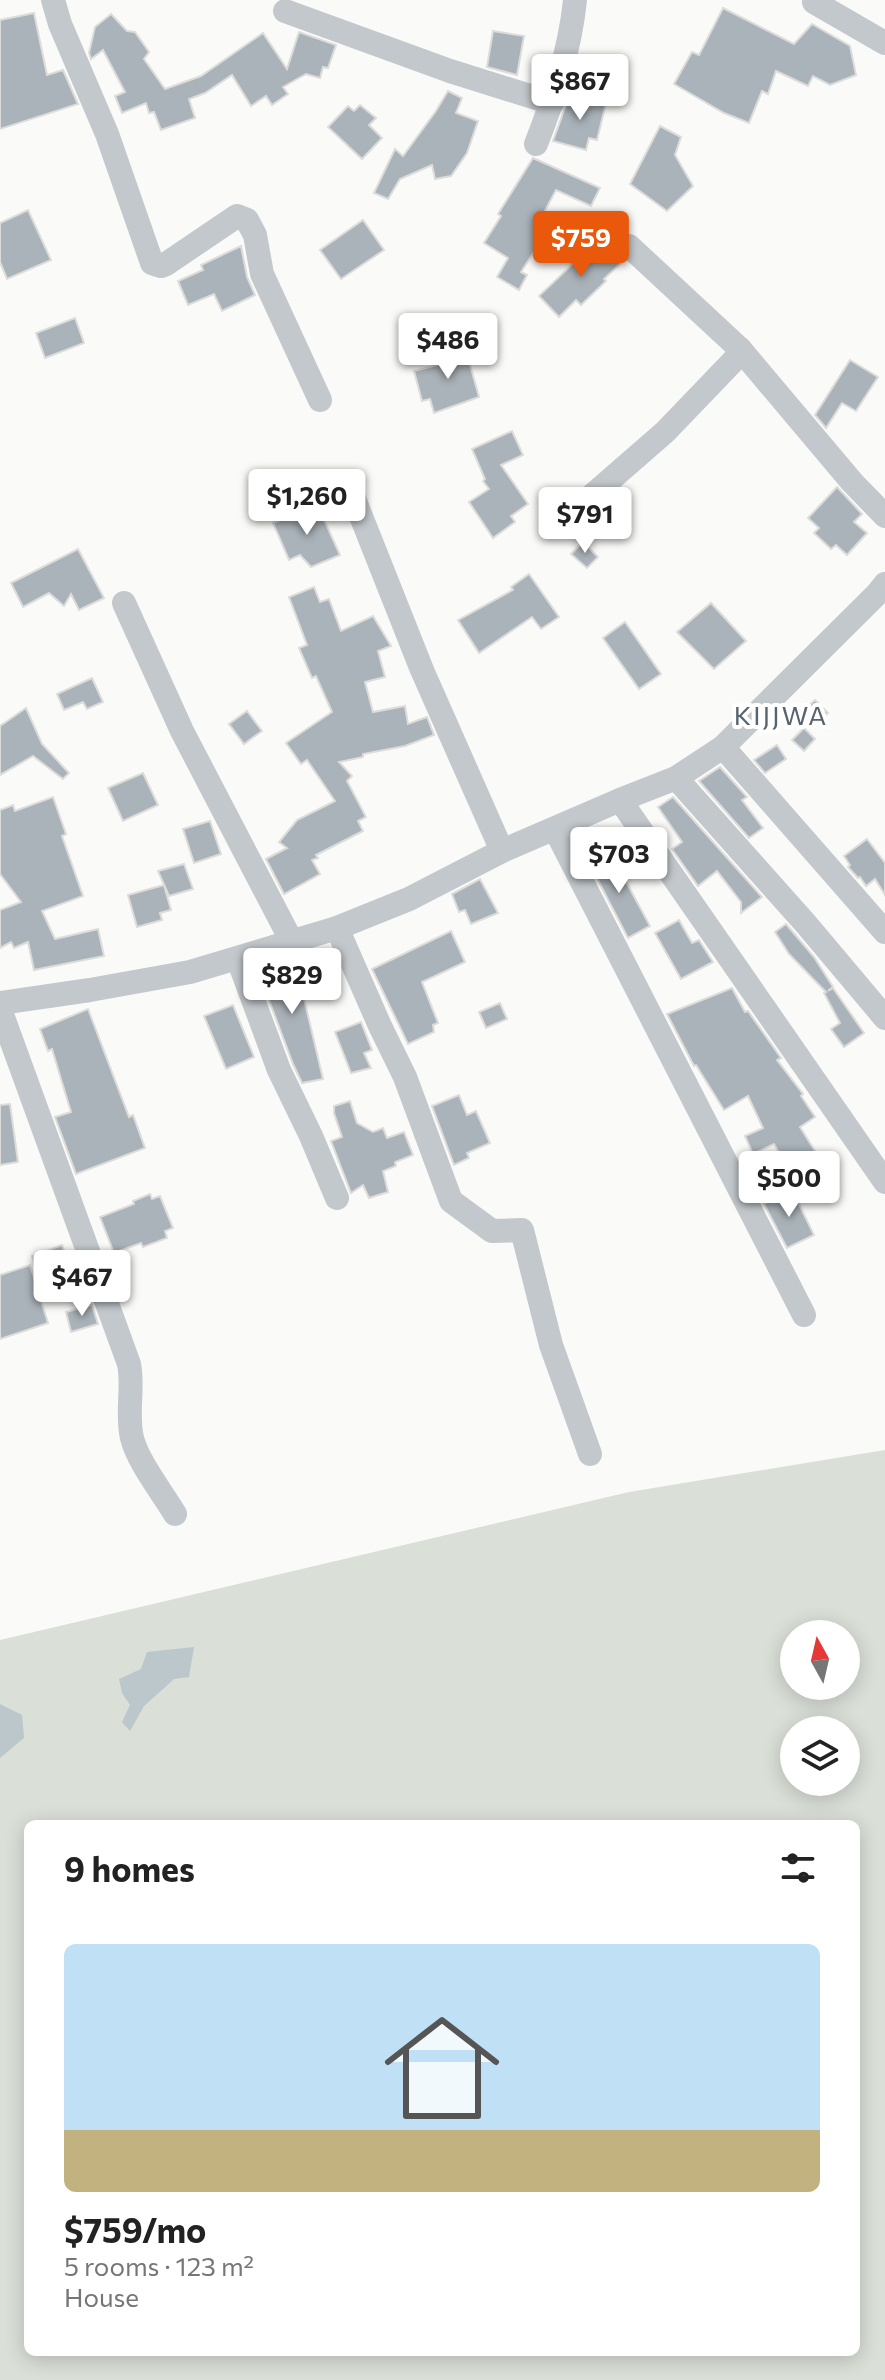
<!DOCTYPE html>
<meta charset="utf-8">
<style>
:root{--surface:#fff;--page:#f6f6f6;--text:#222;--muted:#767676;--line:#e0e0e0;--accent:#ea580c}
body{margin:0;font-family:Commissioner,sans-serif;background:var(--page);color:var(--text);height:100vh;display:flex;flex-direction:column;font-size:30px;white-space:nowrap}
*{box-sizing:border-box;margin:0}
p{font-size:26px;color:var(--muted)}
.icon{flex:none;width:44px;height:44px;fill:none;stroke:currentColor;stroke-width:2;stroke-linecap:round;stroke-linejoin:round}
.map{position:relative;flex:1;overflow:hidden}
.side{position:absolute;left:24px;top:1820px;width:836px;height:536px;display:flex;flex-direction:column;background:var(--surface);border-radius:12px;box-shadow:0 4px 20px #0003}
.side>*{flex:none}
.needle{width:52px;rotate:352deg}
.controls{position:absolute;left:780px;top:1620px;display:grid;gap:16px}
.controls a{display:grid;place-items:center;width:80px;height:80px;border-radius:50%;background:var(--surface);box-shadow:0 4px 20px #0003;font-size:40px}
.price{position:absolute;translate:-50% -68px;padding:0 18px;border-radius:8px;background:#fff;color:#222;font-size:26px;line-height:52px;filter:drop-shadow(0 2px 4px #0008)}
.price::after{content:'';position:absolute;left:50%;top:48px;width:24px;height:18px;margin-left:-12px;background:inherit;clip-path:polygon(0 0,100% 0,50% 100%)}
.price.current{background:var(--accent);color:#fff}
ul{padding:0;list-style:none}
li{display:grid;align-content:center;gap:16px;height:424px;padding:0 40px}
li+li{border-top:2px solid var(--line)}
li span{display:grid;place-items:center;height:248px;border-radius:12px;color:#555}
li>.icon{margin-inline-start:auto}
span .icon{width:144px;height:144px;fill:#fffc;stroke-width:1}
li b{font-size:34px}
h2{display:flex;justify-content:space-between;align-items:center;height:96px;padding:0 40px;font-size:34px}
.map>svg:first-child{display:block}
.green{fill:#dadfd7;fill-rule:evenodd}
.water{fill:#bbc7cb}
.building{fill:#aab3b9;stroke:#dcdcda;stroke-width:2}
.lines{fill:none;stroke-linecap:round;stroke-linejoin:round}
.minor{stroke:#c3c8cc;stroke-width:24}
.labels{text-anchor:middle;stroke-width:8;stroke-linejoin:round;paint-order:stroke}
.quarter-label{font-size:26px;letter-spacing:2px;fill:#57646e;stroke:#fff}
</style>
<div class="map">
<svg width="885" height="2380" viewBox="0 0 885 2380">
<rect width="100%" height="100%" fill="#fafaf8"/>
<!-- green -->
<path class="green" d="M 885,1450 L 885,2380 L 0,2380 L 0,1640 L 629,1492 ZM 794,1634 L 846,1634 L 846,1686 L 794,1686 ZM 794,1730 L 846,1730 L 846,1782 L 794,1782 ZM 28,1824 L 856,1824 L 856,2352 L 28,2352 Z"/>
<!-- water -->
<g class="water">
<path d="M 194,1647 L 189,1677 L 174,1679 L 144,1706 L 130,1731 L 122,1722 L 130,1705 L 122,1693 L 119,1679 L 141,1669 L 147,1652 Z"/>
<path d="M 0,1704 L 22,1715 L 24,1738 L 0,1758 Z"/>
</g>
<!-- building -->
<g class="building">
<path d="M 723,8 L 794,44 L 812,24 L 850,46 L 856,75 L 830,85 L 813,76 L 808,86 L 776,71 L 768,94 L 762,91 L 749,123 L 724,113 L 674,84 L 692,52 L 699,55 Z"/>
<path d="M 34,13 L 47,75 L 63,70 L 78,104 L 0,129 L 0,20 Z"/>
<path d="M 111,14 L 127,31 L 135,32 L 149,52 L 144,59 L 165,89 L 201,76 L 263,33 L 287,69 L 299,32 L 336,45 L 328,68 L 323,67 L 320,78 L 306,74 L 283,87 L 288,94 L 272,105 L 266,96 L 251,106 L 232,75 L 205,93 L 189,99 L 195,118 L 161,130 L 154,112 L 149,113 L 146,103 L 122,113 L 115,96 L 125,92 L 103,50 L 91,59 L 89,53 L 95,27 Z"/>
<path d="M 493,31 L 524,36 L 517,75 L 487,67 Z"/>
<path d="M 448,91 L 462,98 L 456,113 L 478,121 L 467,153 L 451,176 L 435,179 L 432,165 L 400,179 L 388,199 L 374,193 L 395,149 L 403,156 L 436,111 Z"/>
<path d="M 570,94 L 606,103 L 597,140 L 589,138 L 586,150 L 553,141 Z"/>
<path d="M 360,105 L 376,118 L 369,125 L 382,138 L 362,159 L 328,127 L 348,106 L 354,111 Z"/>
<path d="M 660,126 L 681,137 L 675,155 L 693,186 L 667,211 L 630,184 Z"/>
<path d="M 533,158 L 600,188 L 591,206 L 556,190 L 542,216 L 553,222 L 521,272 L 527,275 L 519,290 L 497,277 L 508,258 L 484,243 L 501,216 L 498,214 Z"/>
<path d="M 28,210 L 51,260 L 7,279 L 0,262 L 0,223 Z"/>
<path d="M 363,220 L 384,250 L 341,279 L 320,250 Z"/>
<path d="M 597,241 L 605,251 L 609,248 L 622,262 L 604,279 L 606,281 L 581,305 L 576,300 L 559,317 L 539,296 Z"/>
<path d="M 241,246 L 247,277 L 255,295 L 222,311 L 214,294 L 188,305 L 178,281 L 203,270 L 201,265 Z"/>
<path d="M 75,318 L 84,343 L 45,358 L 36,333 Z"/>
<path d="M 464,343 L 479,397 L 434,413 L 430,399 L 422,401 L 414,371 L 449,362 L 445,349 Z"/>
<path d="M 850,360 L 878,377 L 856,411 L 842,403 L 826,428 L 815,415 Z"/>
<path d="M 512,431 L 523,455 L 501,465 L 528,504 L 511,516 L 515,522 L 493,538 L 469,502 L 489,489 L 483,481 L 485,479 L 472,449 Z"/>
<path d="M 837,487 L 862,514 L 854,522 L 867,533 L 847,555 L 836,545 L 831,549 L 814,533 L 819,528 L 808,518 Z"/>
<path d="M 317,504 L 340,555 L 311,567 L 300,555 L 289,560 L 273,523 Z"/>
<path d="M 583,542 L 598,557 L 587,568 L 571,554 Z"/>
<path d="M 78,549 L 104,598 L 79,610 L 71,594 L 64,606 L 49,593 L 23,607 L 11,583 Z"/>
<path d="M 529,574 L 559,617 L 541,629 L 532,617 L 479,653 L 458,620 L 513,590 L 511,587 Z"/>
<path d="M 314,587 L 320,602 L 329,599 L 341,631 L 373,616 L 391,646 L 378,651 L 385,677 L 365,682 L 373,712 L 405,706 L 408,724 L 427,717 L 434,735 L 405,746 L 363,754 L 363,757 L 339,762 L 352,776 L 347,781 L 366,817 L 358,821 L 363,831 L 316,855 L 318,858 L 312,860 L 320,874 L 284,894 L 266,859 L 287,848 L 279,842 L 297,820 L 335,801 L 307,760 L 301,764 L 286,743 L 332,712 L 316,676 L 312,678 L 299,648 L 307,645 L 289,597 Z"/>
<path d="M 711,603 L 746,641 L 714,669 L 677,632 Z"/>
<path d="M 625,622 L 661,674 L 639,689 L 603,638 Z"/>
<path d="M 92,678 L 103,702 L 87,709 L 83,702 L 64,710 L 57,694 Z"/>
<path d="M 815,700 L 828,713 L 811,728 L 799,714 Z"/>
<path d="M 26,708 L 42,744 L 69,773 L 63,779 L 33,756 L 0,775 L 0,726 Z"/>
<path d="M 247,711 L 262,731 L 244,744 L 229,724 Z"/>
<path d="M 804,728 L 815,739 L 804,751 L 792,740 Z"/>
<path d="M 777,745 L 786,759 L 765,773 L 754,760 Z"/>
<path d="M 720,767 L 747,797 L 742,800 L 763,828 L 749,838 L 699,781 Z"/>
<path d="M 143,773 L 158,805 L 123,821 L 108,788 Z"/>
<path d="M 53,797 L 66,834 L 62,836 L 83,896 L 42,911 L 55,939 L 98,929 L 104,956 L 34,970 L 28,942 L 14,948 L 11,942 L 0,948 L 0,910 L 21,902 L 0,874 L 0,810 L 13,805 L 15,811 Z"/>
<path d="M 673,797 L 762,897 L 741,913 L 741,902 L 717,871 L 698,886 L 672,849 L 682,842 L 658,807 Z"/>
<path d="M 210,821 L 221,854 L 194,863 L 183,829 Z"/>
<path d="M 867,839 L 885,863 L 885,895 L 875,879 L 866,886 L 860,877 L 858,878 L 848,867 L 850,865 L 844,856 Z"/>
<path d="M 610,852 L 650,926 L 628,938 L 589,863 Z"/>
<path d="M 184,864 L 193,889 L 169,896 L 158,871 Z"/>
<path d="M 480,879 L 498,913 L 471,924 L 465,910 L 459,912 L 452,894 Z"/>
<path d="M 164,885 L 171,910 L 160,913 L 162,920 L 137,927 L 128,895 Z"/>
<path d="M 679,920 L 692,943 L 699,940 L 713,962 L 681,979 L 655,933 Z"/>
<path d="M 786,924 L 814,957 L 833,987 L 828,991 L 833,988 L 864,1033 L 844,1047 L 831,1029 L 840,1023 L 824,993 L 826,992 L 789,954 L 775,932 Z"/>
<path d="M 451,931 L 465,962 L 422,982 L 438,1023 L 433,1025 L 434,1032 L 408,1044 L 372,969 Z"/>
<path d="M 292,957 L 304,985 L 301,986 L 323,1079 L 302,1083 L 293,1064 L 257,968 Z"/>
<path d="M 732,988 L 745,1012 L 748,1011 L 781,1058 L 777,1060 L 803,1094 L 801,1096 L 815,1117 L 800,1127 L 820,1159 L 807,1167 L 814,1178 L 799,1187 L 774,1144 L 753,1154 L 745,1136 L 763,1128 L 748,1096 L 724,1110 L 696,1065 L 694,1066 L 667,1014 Z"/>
<path d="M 500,1003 L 507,1019 L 486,1028 L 479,1012 Z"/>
<path d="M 233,1005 L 254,1057 L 226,1069 L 204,1016 Z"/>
<path d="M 88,1009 L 129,1117 L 133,1115 L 145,1148 L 76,1174 L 55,1117 L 71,1112 L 52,1049 L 48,1051 L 40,1029 Z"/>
<path d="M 361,1022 L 372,1050 L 364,1053 L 371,1068 L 351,1073 L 335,1032 Z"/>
<path d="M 459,1095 L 467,1115 L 476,1111 L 490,1143 L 467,1153 L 469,1158 L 454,1165 L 432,1106 Z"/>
<path d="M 350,1101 L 357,1123 L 373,1132 L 383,1128 L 387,1138 L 404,1132 L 413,1155 L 395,1162 L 396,1166 L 383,1171 L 388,1192 L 369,1198 L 363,1185 L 351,1193 L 331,1141 L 342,1137 L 334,1113 L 334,1106 Z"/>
<path d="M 10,1104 L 18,1162 L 0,1165 L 0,1105 Z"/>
<path d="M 791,1188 L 814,1235 L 787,1248 L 764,1204 Z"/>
<path d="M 150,1194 L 152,1199 L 160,1196 L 173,1228 L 165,1231 L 167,1238 L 143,1247 L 141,1243 L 114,1253 L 100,1217 L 134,1204 L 133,1201 Z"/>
<path d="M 62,1245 L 70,1266 L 40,1277 L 32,1256 Z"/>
<path d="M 30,1265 L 48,1323 L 0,1339 L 0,1275 Z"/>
<path d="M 92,1305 L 98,1324 L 71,1332 L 66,1312 Z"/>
</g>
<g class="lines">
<!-- minor -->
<g class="minor">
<path d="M 53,0 L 60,24 L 107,134 L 152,263 L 161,266 L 166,264 L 237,216 L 247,220 L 255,235 L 262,274 L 320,400"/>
<path d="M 814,2 L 885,43"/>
<path d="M 285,11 L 450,71 L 552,103"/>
<path d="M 536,144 C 554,98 570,50 575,0"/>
<path d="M 629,246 L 740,349 L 852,482 L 885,516"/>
<path d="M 353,496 L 422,670 L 502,851"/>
<path d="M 580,506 L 665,432 L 738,356 L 740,349"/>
<path d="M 124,603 L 182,731 L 292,942"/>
<path d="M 723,747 L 885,932"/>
<path d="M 676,778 L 806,924 L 885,1018"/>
<path d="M 620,800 L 885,1182"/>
<path d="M 555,829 L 804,1315"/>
<path d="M 337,928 L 380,1026 L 405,1077 L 451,1201 L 492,1231 L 522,1230 L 551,1345 L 590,1454"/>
<path d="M 238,959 L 279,1070 L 311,1136 L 337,1198"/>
<path d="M 0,1003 L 90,990 L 190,972 L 337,928 L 409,899 L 502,851 L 620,800 L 676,778 L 723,747 L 877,594 L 885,584"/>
<path d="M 0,1009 L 129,1364 C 134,1388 126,1413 132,1438 C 138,1462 162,1492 175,1514"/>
</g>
</g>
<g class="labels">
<!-- quarter labels -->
<g class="quarter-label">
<text x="781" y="725">KIJJWA</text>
</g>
</g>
</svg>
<div class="controls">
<a><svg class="needle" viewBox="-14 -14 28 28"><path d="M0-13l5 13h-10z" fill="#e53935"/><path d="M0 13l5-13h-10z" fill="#767676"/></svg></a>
<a><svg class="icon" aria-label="layers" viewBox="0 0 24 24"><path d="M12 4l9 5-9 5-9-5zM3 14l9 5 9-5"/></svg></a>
</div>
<b class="price" style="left:580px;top:122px">$867</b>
<b class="price current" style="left:581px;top:279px">$759</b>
<b class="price" style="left:448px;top:381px">$486</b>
<b class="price" style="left:307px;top:537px">$1,260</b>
<b class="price" style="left:585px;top:555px">$791</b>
<b class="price" style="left:619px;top:895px">$703</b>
<b class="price" style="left:292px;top:1016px">$829</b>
<b class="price" style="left:789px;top:1219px">$500</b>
<b class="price" style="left:82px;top:1318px">$467</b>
<section class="side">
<h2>9 homes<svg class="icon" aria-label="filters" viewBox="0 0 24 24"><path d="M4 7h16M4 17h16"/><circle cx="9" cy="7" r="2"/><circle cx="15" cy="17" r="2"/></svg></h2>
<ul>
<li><span style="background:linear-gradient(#bfe0f5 75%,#c2b280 0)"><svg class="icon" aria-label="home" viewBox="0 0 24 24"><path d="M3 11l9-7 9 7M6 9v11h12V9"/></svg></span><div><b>$759/mo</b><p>5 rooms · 123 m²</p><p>House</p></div></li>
</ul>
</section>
</div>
